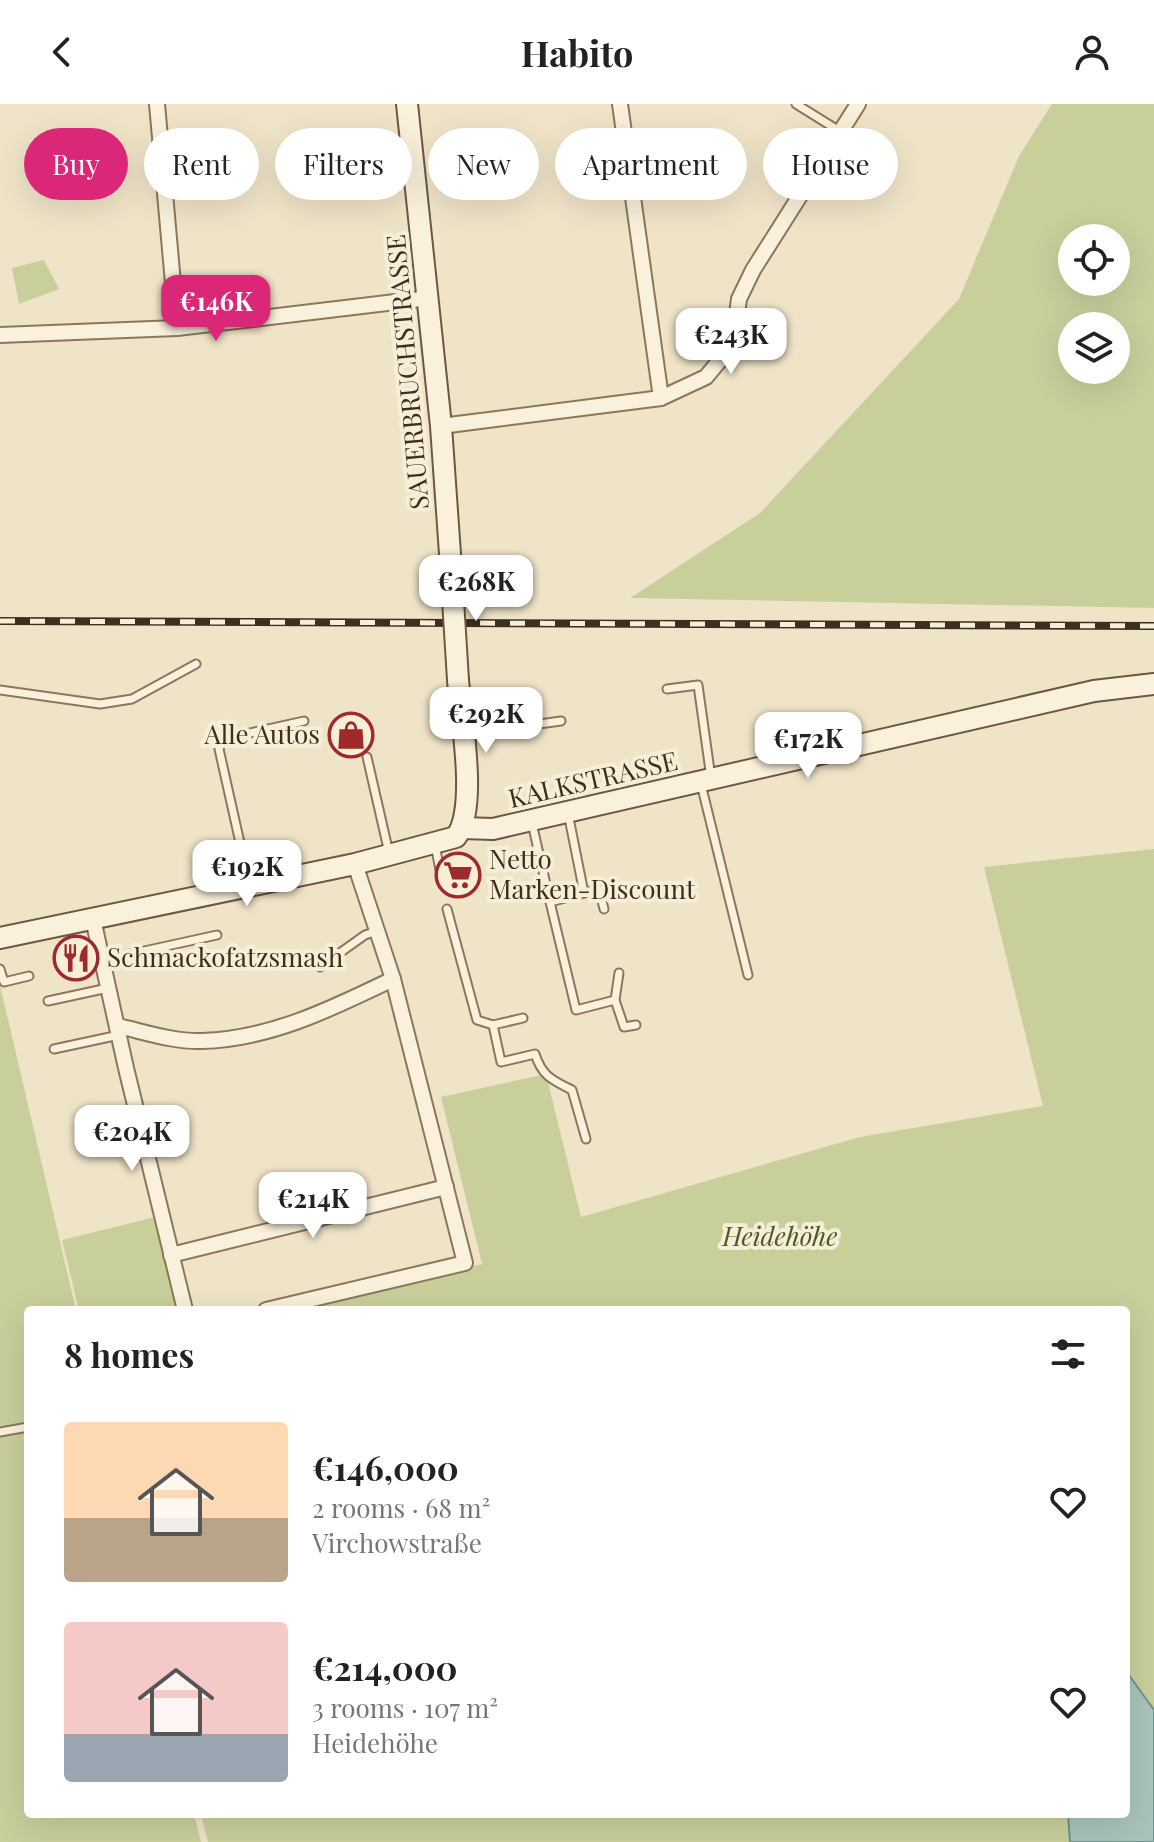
<!DOCTYPE html>
<meta charset="utf-8">
<style>
:root{--surface:#fff;--page:#f2f2f2;--text:#222;--muted:#767676;--accent:#db2777}
body{margin:0;font-family:"Playfair Display",serif;background:var(--page);color:var(--text);height:100vh;display:flex;flex-direction:column;font-size:30px;white-space:nowrap}
*{box-sizing:border-box;margin:0}
p{font-size:26px;color:var(--muted)}
.icon{flex:none;width:44px;height:44px;fill:none;stroke:currentColor;stroke-width:2;stroke-linecap:round;stroke-linejoin:round}
.map{position:relative;flex:1;overflow:hidden}
.details{position:absolute;left:24px;top:1202px;width:1106px;height:512px;display:flex;flex-direction:column;background:var(--surface);border-radius:8px;box-shadow:0 8px 32px #0002}
.details>*{flex:none}
.banner{position:absolute;left:24px;top:24px;width:1106px;height:72px;display:flex;gap:16px}
.buttons{position:absolute;left:1058px;top:120px;display:grid;gap:16px}
.buttons a{display:grid;place-items:center;width:72px;height:72px;border-radius:50%;background:var(--surface);box-shadow:0 8px 32px #0002;font-size:40px}
.price{position:absolute;translate:-50% -68px;padding:0 18px;border-radius:16px;background:#fff;color:#222;font-size:26px;line-height:52px;filter:drop-shadow(0 2px 4px #0008)}
.price::after{content:'';position:absolute;left:50%;top:48px;width:24px;height:18px;margin-left:-12px;background:inherit;clip-path:polygon(0 0,100% 0,50% 100%)}
.price.current{background:var(--accent);color:#fff}
ul{padding:0;list-style:none}
li{display:flex;align-items:center;gap:24px;height:200px;padding:0 40px}
li span{display:grid;place-items:center;flex:none;width:224px;height:160px;border-radius:8px;color:#555}
li>.icon{margin-inline-start:auto}
span .icon{width:96px;height:96px;fill:#fffc;stroke-width:1}
li b{font-size:34px}
h2{display:flex;justify-content:space-between;align-items:center;height:96px;padding:0 40px;font-size:34px}
.pill{padding:0 28px;border-radius:36px;background:var(--surface);box-shadow:0 8px 32px #0002;font-size:28px;line-height:72px}
.pill.current{background:var(--accent);color:#fff}
header{display:flex;justify-content:space-between;align-items:center;height:104px;padding:0 40px;background:var(--surface);font-size:36px;font-weight:700}
.map>svg:first-child{display:block}
.green{fill:#c9cf9b;fill-rule:evenodd}
.water{fill:#a9c4bc;stroke:#6f938a;stroke-width:2}
.lines{fill:none;stroke-linecap:round;stroke-linejoin:round}
.lane-casing{stroke:#8d765c;stroke-width:11}
.street-casing{stroke:#8d765c;stroke-width:18}
.secondary-casing{stroke:#6f573f;stroke-width:24}
.lane{stroke:#faf1dc;stroke-width:7}
.street{stroke:#faf1dc;stroke-width:14}
.secondary{stroke:#faf1dc;stroke-width:20}
.rail-casing{stroke:#3d2e20;stroke-width:8}
.rail{stroke:#f7eed8;stroke-width:5;stroke-dasharray:15;stroke-linecap:butt}
.secondary-bridge-casing{stroke:#6f573f;stroke-width:24;stroke-linecap:butt}
.secondary-bridge{stroke:#faf1dc;stroke-width:20}
.labels{text-anchor:middle;stroke-width:8;stroke-linejoin:round;paint-order:stroke}
.street-label{font-size:26px;fill:#3d2e20;stroke:#f7eed8}
.poi-label{font-size:26px;fill:#3d2e20;stroke:#f7eed8;text-anchor:start}
.park-label{font-size:26px;font-style:italic;fill:#4d5a26;stroke:#f7eed8}
</style>
<header><svg class="icon" aria-label="back" viewBox="0 0 24 24"><path d="M15 5l-7 7 7 7"/></svg>Habito<svg class="icon" aria-label="person" viewBox="0 0 24 24"><circle cx="12" cy="8" r="4"/><path d="M4 21q1-7 8-7t8 7"/></svg></header>
<div class="map">
<svg width="1154" height="1738" viewBox="0 0 1154 1738">
<rect width="100%" height="100%" fill="#f0e4c8"/>
<!-- green -->
<g class="green">
<path d="M 1052,0 L 1154,0 L 1154,504 L 630,494 L 760,409 L 959,195 L 1019,52 ZM 1072,134 L 1116,134 L 1116,178 L 1072,178 ZM 1072,222 L 1116,222 L 1116,266 L 1072,266 Z"/>
<path d="M 44,156 L 59,185 L 19,200 L 12,164 Z"/>
<path d="M 1154,745 L 1154,1606 L 1126,1567 L 1126,1206 L 290,1206 L 482,1160 L 441,993 L 546,970 L 581,1113 L 860,1033 L 1043,1002 L 984,763 Z"/>
<path d="M 0,881 L 76,1206 L 28,1206 L 28,1710 L 194,1710 L 201,1738 L 0,1738 Z"/>
<path d="M 155,1113 L 179,1206 L 79,1206 L 62,1136 Z"/>
<path d="M 201,1710 L 1068,1710 L 1070,1738 L 208,1738 Z"/>
</g>
<!-- water -->
<path class="water" d="M 1126,1567 L 1154,1606 L 1154,1738 L 1070,1738 L 1068,1710 L 1126,1710 Z"/>
<g class="lines">
<!-- lane casing -->
<g class="lane-casing">
<g id="lane">
<path d="M 796,0 L 841,28"/>
<path d="M 667,585 L 698,581 L 711,674"/>
<path d="M 0,586 L 100,600 L 132,595 L 196,560"/>
<path d="M 465,630 L 561,617"/>
<path d="M 367,653 L 389,749"/>
<path d="M 701,680 L 748,871"/>
<path d="M 568,709 L 584,789"/>
<path d="M 532,719 L 550,798 L 599,785 L 604,805"/>
<path d="M 435,741 L 440,766"/>
<path d="M 249,779 L 219,645 L 223,635 L 304,617"/>
<path d="M 550,798 L 576,906 L 615,896 L 624,923 L 636,921"/>
<path d="M 447,805 L 477,916 L 493,921"/>
<path d="M 103,856 L 217,831"/>
<path d="M 320,863 L 365,831 L 377,827"/>
<path d="M 0,865 L 4,878 L 29,872"/>
<path d="M 615,896 L 619,869"/>
<path d="M 48,897 L 108,884"/>
<path d="M 523,914 L 493,921 L 501,958 L 535,950 C 542,972 552,976 572,986 L 586,1035"/>
<path d="M 54,945 L 119,931"/>
<path d="M 0,1328 L 28,1323"/>
</g>
</g>
<!-- street casing -->
<g class="street-casing">
<g id="street">
<path d="M 157,0 L 177,224"/>
<path d="M 620,0 L 661,294"/>
<path d="M 0,231 L 177,224 L 429,194"/>
<path d="M 441,322 L 661,294 L 706,273 L 725,250 L 735,225 L 739,195 L 753,166 L 858,0"/>
<path d="M 93,815 L 126,964 L 185,1206"/>
<path d="M 118,922 C 145,928 174,938 202,937 C 271,935 333,904 393,875"/>
<path d="M 171,1151 L 446,1083"/>
<path d="M 266,1206 L 465,1159 L 393,875 L 355,760"/>
</g>
</g>
<!-- secondary casing -->
<g class="secondary-casing">
<g id="secondary">
<path d="M 407,0 L 441,322 L 451,464"/>
<path d="M 463,724 L 493,725 L 1094,587 L 1154,580"/>
<path d="M 0,834 L 355,760 L 456,733 C 478,704 461,613 458,576"/>
</g>
</g>
<!-- lane -->
<use href="#lane" class="lane"/>
<!-- street -->
<use href="#street" class="street"/>
<!-- secondary -->
<use href="#secondary" class="secondary"/>
<!-- rail casing -->
<g class="rail-casing">
<path id="rail" d="M 0,517 L 1154,522"/>
</g>
<!-- rail -->
<use href="#rail" class="rail"/>
<!-- secondary-bridge casing -->
<g class="secondary-bridge-casing">
<path id="secondary-bridge" d="M 451,464 L 458,576"/>
</g>
<!-- secondary-bridge -->
<use href="#secondary-bridge" class="secondary-bridge"/>
</g>
<!-- icons -->
<defs>
<g id="shop-ring" transform="scale(2.3)"><circle r="9.5" fill="#f7eed8" stroke="#9e2a2b" stroke-width="1.5"/><path d="M-5-2.5h2.3a2.7 3.5 0 0 1 5.4 0H5L5.5 6h-11ZM-1.5-2.5h3a1.5 2.3 0 0 0-3 0Z" fill="#9e2a2b"/></g>
<g id="supermarket-ring" transform="scale(2.3)"><circle r="9.5" fill="#f7eed8" stroke="#9e2a2b" stroke-width="1.5"/><path d="M-6-5.5h2.5l.6 2H6L4.5 2H-2.5L-4.4-4H-6ZM-1.5 3.2a1.3 1.3 0 1 0 .1 0ZM3 3.2a1.3 1.3 0 1 0 .1 0Z" fill="#9e2a2b"/></g>
<g id="restaurant-ring" transform="scale(2.3)"><circle r="9.5" fill="#f7eed8" stroke="#9e2a2b" stroke-width="1.5"/><path d="M-5-6h1v4h1v-4h1v4h1v-4h1v5L-1.5 .5V6h-2V.5L-5-1ZM5-6V6H3V1.5H1.5Q1.5-4 5-6Z" fill="#9e2a2b"/></g>
</defs>
<g fill-rule="evenodd">
<use href="#shop-ring" x="351" y="631"/>
<use href="#supermarket-ring" x="458" y="771"/>
<use href="#restaurant-ring" x="76" y="854"/>
</g>
<g class="labels">
<!-- street labels -->
<g class="street-label">
<text transform="translate(408 268) rotate(-95)" y="9">SAUERBRUCHSTRASSE</text>
<text transform="translate(593 676) rotate(-13)" y="9">KALKSTRASSE</text>
</g>
<!-- poi labels -->
<g class="poi-label">
<text x="320" y="640" text-anchor="end">Alle Autos</text>
<text x="489" y="765">Netto<tspan x="489" dy="30">Marken-Discount</tspan></text>
<text x="107" y="863">Schmackofatzsmash</text>
</g>
<!-- park labels -->
<g class="park-label">
<text x="780" y="1142">Heidehöhe</text>
</g>
</g>
</svg>
<div class="buttons">
<a><svg class="icon" aria-label="locate" viewBox="0 0 24 24"><circle cx="12" cy="12" r="6"/><path d="M12 2v4M12 18v4M2 12h4M18 12h4"/></svg></a>
<a><svg class="icon" aria-label="layers" viewBox="0 0 24 24"><path d="M12 4l9 5-9 5-9-5zM3 14l9 5 9-5"/></svg></a>
</div>
<b class="price current" style="left:216px;top:239px">€146K</b>
<b class="price" style="left:731px;top:272px">€243K</b>
<b class="price" style="left:476px;top:519px">€268K</b>
<b class="price" style="left:486px;top:651px">€292K</b>
<b class="price" style="left:808px;top:676px">€172K</b>
<b class="price" style="left:247px;top:804px">€192K</b>
<b class="price" style="left:132px;top:1069px">€204K</b>
<b class="price" style="left:313px;top:1136px">€214K</b>
<div class="banner">
<a class="pill current">Buy</a>
<a class="pill">Rent</a>
<a class="pill">Filters</a>
<a class="pill">New</a>
<a class="pill">Apartment</a>
<a class="pill">House</a>
</div>
<section class="details">
<h2>8 homes<svg class="icon" aria-label="filters" viewBox="0 0 24 24"><path d="M4 7h16M4 17h16"/><circle cx="9" cy="7" r="2"/><circle cx="15" cy="17" r="2"/></svg></h2>
<ul>
<li><span style="background:linear-gradient(#ffd9b3 60%,#b9a48a 0)"><svg class="icon" aria-label="home" viewBox="0 0 24 24"><path d="M3 11l9-7 9 7M6 9v11h12V9"/></svg></span><div><b>€146,000</b><p>2 rooms · 68 m²</p><p>Virchowstraße</p></div><svg class="icon" aria-label="heart" viewBox="0 0 24 24"><path d="M12 20l-8-8c-3-5 5-10 8-4 3-6 11-1 8 4z"/></svg></li>
<li><span style="background:linear-gradient(#f6c9c9 70%,#9aa5b1 0)"><svg class="icon" aria-label="home" viewBox="0 0 24 24"><path d="M3 11l9-7 9 7M6 9v11h12V9"/></svg></span><div><b>€214,000</b><p>3 rooms · 107 m²</p><p>Heidehöhe</p></div><svg class="icon" aria-label="heart" viewBox="0 0 24 24"><path d="M12 20l-8-8c-3-5 5-10 8-4 3-6 11-1 8 4z"/></svg></li>
</ul>
</section>
</div>
